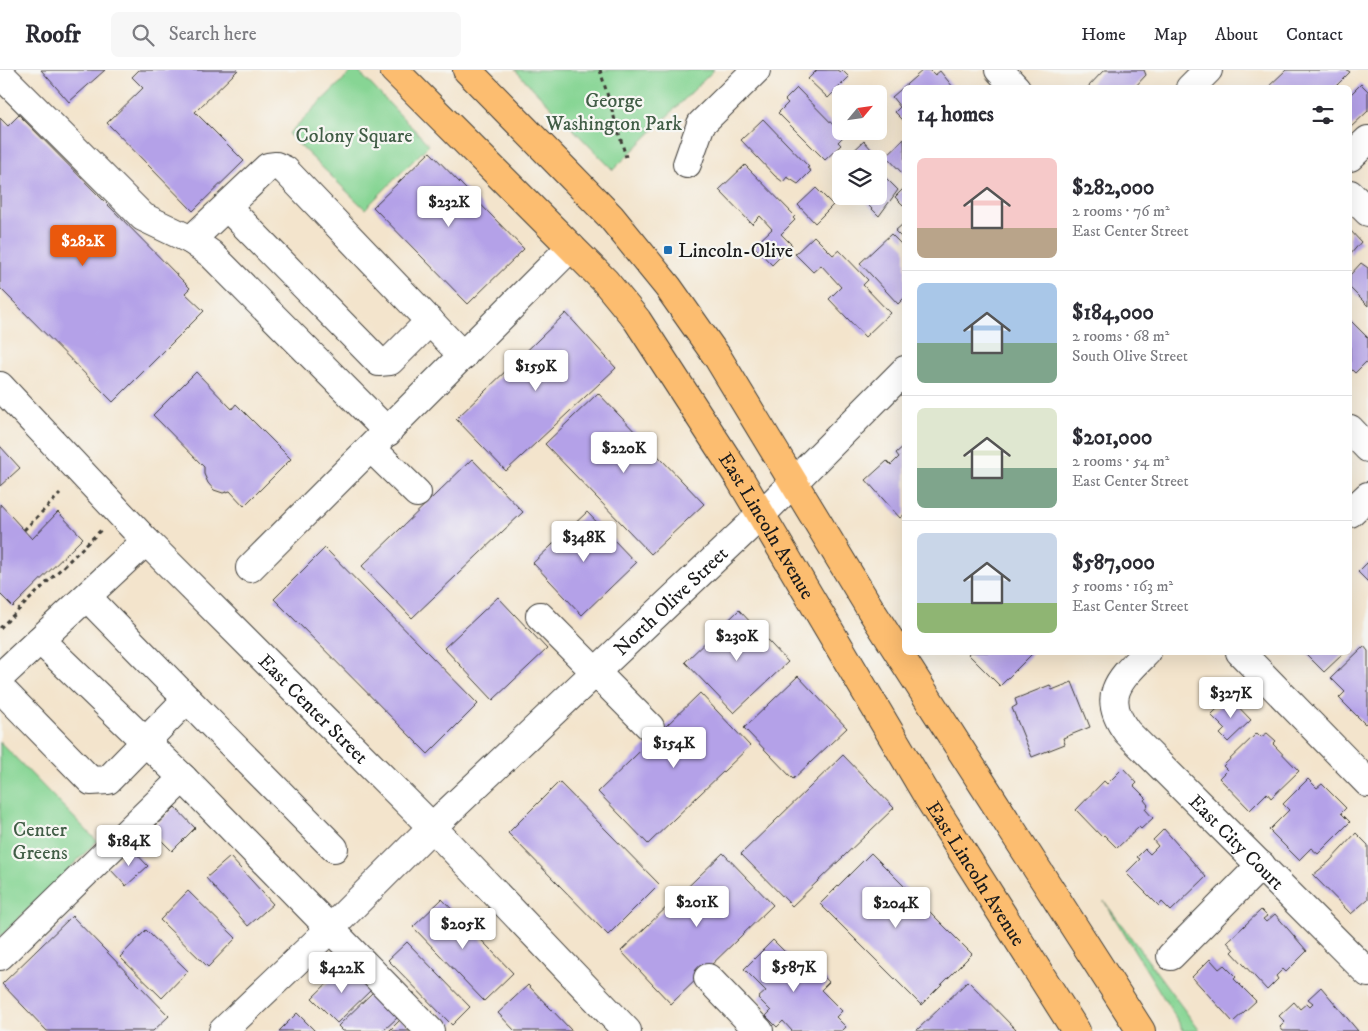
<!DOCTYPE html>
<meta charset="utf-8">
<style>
:root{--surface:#fff;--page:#f7f7f7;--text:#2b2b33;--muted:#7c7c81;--line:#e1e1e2;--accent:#ea580c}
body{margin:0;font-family:"IM FELL DW Pica",serif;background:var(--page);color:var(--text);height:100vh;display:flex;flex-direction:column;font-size:19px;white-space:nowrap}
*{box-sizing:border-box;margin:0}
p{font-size:16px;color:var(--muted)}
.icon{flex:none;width:28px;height:28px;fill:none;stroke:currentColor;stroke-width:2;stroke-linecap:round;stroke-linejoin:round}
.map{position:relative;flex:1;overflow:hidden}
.side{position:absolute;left:902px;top:15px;width:450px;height:570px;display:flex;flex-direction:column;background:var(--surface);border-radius:8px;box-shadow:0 5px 20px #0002}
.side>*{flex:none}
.needle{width:32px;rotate:61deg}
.controls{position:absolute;left:832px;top:15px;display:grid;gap:10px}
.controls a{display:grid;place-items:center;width:55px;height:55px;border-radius:8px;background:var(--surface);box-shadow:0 5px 20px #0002;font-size:25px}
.price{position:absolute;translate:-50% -42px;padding:0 11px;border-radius:5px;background:#fff;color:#222;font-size:16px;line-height:32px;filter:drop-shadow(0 1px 2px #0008)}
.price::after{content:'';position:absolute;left:50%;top:30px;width:15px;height:11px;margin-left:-8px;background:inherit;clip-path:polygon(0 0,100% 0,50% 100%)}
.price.on{background:var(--accent);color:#fff}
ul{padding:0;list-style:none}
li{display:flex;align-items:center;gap:15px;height:125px;padding:0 15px}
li+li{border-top:1px solid var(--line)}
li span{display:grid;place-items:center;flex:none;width:140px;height:100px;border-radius:8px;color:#555}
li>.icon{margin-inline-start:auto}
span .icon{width:60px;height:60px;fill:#fffc;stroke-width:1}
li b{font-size:21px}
h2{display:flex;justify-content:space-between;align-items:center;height:60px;padding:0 15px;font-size:21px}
header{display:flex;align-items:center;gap:30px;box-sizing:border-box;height:70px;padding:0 25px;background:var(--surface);border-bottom:1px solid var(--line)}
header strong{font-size:24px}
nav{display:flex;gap:28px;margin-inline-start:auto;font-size:18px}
.search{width:350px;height:45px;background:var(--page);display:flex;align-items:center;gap:12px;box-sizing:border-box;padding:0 18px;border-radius:8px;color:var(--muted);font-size:19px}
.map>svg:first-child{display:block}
.green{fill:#87d594;stroke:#527858}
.building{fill:#b4a1e8}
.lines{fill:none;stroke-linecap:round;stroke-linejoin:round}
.minor-casing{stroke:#3c3a36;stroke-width:30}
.major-casing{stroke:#3c3a36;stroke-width:30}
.path{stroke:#3c3a36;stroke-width:3;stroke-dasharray:4 4;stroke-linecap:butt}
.minor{stroke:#fff;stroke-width:28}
.major{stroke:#fcbd6f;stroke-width:28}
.poi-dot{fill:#1f6fb2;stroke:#f6f6f2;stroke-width:2}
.labels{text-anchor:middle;stroke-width:4.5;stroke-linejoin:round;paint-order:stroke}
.park-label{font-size:20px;fill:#415d46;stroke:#f6f6f2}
.poi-label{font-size:20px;fill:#1c1c1c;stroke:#f6f6f2;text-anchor:start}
.street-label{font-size:20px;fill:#1c1c1c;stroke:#f6f6f2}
</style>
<header>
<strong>Roofr</strong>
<div class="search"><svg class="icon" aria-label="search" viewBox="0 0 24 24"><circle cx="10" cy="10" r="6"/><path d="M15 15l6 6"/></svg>Search here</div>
<nav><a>Home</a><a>Map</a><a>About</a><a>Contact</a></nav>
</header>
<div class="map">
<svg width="1368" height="961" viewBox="0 0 1368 961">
<rect width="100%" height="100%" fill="#f6f6f2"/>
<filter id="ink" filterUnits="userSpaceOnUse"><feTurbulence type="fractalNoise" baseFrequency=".02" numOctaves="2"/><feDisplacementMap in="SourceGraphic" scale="10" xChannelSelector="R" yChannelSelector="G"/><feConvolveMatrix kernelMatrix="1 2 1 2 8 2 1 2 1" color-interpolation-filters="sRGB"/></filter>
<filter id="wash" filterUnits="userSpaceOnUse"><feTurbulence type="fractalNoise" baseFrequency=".0096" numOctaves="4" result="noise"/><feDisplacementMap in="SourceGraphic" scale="20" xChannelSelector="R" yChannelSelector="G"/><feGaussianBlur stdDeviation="1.12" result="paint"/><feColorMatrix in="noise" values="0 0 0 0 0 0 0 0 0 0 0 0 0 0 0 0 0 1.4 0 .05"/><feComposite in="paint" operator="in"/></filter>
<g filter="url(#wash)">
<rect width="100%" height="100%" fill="#f3e4cc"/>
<!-- green -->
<g class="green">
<path d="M 353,0 L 357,0 L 429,75 L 365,139 L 288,64 Z"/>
<path d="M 515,0 L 714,0 L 613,100 Z"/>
<path d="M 0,672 L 97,771 L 0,867 Z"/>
<path d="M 1104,831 L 1200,961 L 1184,961 Z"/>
</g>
<g id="blocks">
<!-- building -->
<g class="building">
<path d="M 41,0 L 105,0 L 69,32 Z"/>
<path d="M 139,0 L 238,0 L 195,42 L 244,91 L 193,141 L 107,53 L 143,18 L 132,7 Z"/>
<path d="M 817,0 L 837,0 L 840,2 L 842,0 L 849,7 L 828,28 L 808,9 Z"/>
<path d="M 923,0 L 930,0 L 935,5 L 940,1 L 953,17 L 905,18 L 905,52 L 895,42 L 900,37 L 892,27 Z"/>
<path d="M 1104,0 L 1144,0 L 1146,5 L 1134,18 L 1087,18 Z"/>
<path d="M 1286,0 L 1347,0 L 1350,2 L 1334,18 L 1267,18 Z"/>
<path d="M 1361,14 L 1368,21 L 1368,41 L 1350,58 L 1350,25 Z"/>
<path d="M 797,18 L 844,66 L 838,72 L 841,75 L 825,90 L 778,43 L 788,33 L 785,30 Z"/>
<path d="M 19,45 L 190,218 L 185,223 L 204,241 L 113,332 L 0,218 L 0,48 L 8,56 Z"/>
<path d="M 763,49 L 809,97 L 807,98 L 811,101 L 798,114 L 787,107 L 783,112 L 775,106 L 741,70 Z"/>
<path d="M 904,69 L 905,102 L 903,104 L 886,86 Z"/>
<path d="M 864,71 L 880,89 L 849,89 L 847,87 Z"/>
<path d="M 430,82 L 524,179 L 468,234 L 373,137 Z"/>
<path d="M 745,95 L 795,146 L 793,148 L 795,150 L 781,164 L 792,175 L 772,195 L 754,176 L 772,159 L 760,146 L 752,154 L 719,120 Z"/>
<path d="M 879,101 L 898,120 L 879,146 L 859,126 L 879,126 Z"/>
<path d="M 905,117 L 905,137 L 895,127 Z"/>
<path d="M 816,118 L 833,135 L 815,153 L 798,135 Z"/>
<path d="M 903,154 L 905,157 L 905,171 L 895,161 Z"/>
<path d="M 1350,160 L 1361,172 L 1350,185 Z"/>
<path d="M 891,164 L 905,178 L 905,227 L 898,234 L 860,193 Z"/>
<path d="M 814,166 L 833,185 L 839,180 L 868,210 L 863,215 L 890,243 L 865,267 L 829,229 L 841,217 L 821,195 L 813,202 L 795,184 Z"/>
<path d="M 1361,193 L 1368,198 L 1368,236 L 1350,218 L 1350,205 Z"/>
<path d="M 566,243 L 616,298 L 506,401 L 456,349 Z"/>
<path d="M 1350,250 L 1368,268 L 1368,290 L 1355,303 L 1350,298 Z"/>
<path d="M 196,302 L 232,339 L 236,334 L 291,389 L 244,436 L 230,421 L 223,423 L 214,420 L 208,413 L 204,404 L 204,397 L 153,345 Z"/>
<path d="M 598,323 L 704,434 L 651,484 L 545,374 Z"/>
<path d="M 905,375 L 905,444 L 900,448 L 866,410 L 887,391 L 891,395 L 899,387 L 896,383 Z"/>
<path d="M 0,376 L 20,398 L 0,416 Z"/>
<path d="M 472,389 L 523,442 L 412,548 L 362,496 Z"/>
<path d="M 0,434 L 32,469 L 58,442 L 83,468 L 13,537 L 0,524 Z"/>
<path d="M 587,442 L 636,493 L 582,545 L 533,493 Z"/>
<path d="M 325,478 L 478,634 L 428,684 L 274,529 Z"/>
<path d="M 1368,492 L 1368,512 L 1358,502 Z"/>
<path d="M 498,527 L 547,579 L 493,630 L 444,578 Z"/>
<path d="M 739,540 L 788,592 L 734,643 L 685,592 Z"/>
<path d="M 1364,576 L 1368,581 L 1368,651 L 1365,654 L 1339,628 L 1345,622 L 1331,608 Z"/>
<path d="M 970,582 L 1034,582 L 1000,616 L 968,584 Z"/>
<path d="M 1308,582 L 1342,582 L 1343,584 L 1324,602 L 1306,584 Z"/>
<path d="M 798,606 L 847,658 L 793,709 L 744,658 Z"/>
<path d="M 1072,612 L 1090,657 L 1063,668 L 1065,674 L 1032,687 L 1012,638 L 1017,635 L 1015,629 L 1050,615 L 1052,620 Z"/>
<path d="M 700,623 L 750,676 L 648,774 L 598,722 Z"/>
<path d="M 1229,627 L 1251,650 L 1228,672 L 1220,664 L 1225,659 L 1211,645 Z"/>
<path d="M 1257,663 L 1261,667 L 1267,663 L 1276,671 L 1273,674 L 1299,701 L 1271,728 L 1267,723 L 1250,740 L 1219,708 L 1227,700 L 1223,696 Z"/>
<path d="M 843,685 L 894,738 L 792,836 L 741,784 Z"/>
<path d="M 1123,698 L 1137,713 L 1134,716 L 1146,728 L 1144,730 L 1148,735 L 1145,739 L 1153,748 L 1141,759 L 1139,757 L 1117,778 L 1104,765 L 1102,767 L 1076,740 L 1104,711 L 1107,714 Z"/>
<path d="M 1308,709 L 1317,718 L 1322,714 L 1346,738 L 1341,743 L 1350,752 L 1318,784 L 1311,778 L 1299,790 L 1269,760 L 1289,740 L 1283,734 Z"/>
<path d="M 559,712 L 659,814 L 608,865 L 508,763 Z"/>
<path d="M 175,737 L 195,758 L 172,781 L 151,760 Z"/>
<path d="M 1164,759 L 1206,807 L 1171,841 L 1162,832 L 1159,836 L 1126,803 L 1140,789 L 1137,787 L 1145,779 L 1150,784 L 1158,776 L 1153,770 Z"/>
<path d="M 1356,763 L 1368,775 L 1368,829 L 1351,844 L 1313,805 L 1329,792 Z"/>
<path d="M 131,778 L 148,796 L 126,816 L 109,798 Z"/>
<path d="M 723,783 L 773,835 L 671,934 L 621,881 Z"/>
<path d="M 871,783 L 972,884 L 921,935 L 820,834 Z"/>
<path d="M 230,787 L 273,834 L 248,856 L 206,808 Z"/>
<path d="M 188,821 L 236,868 L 208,897 L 160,850 Z"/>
<path d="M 442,829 L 513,903 L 484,931 L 413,857 Z"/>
<path d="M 1261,840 L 1267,846 L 1263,849 L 1266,852 L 1275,844 L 1307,881 L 1286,902 L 1283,899 L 1276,906 L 1278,909 L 1267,920 L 1232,882 L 1234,880 L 1227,872 Z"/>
<path d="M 72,846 L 169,946 L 153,961 L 47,961 L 2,914 Z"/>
<path d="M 146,860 L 188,901 L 162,928 L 120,887 Z"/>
<path d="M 773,870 L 806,903 L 813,895 L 829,912 L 821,920 L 842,941 L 836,947 L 846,957 L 842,961 L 792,961 L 783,951 L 777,957 L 766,946 L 771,941 L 758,928 L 766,921 L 744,899 Z"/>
<path d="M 407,872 L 470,937 L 452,955 L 388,890 Z"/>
<path d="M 1210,889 L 1219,899 L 1224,895 L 1236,907 L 1234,909 L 1256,931 L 1233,952 L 1192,907 Z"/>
<path d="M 347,894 L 372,919 L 337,953 L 312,928 Z"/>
<path d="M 968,911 L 1017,961 L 916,961 Z"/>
<path d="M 528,915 L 572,961 L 515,961 L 498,943 Z"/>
<path d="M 1321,917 L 1358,961 L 1283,961 L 1280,957 L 1285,952 L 1279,946 L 1294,932 L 1300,939 L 1307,933 L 1310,936 L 1313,933 L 1308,929 Z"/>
<path d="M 373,922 L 398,947 L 383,961 L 343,961 L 338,956 Z"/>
<path d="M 297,943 L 315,961 L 279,961 Z"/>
<path d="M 401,949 L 413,961 L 389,961 Z"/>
</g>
</g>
</g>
<g filter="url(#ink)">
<use href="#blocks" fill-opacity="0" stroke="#3c3a36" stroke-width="1"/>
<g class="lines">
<!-- minor casing -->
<g class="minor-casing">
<g id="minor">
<path d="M 999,0 L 1016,18"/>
<path d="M 0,4 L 143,147 L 191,170 L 211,184 L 388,362"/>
<path d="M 1190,18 L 1208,0"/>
<path d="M 1350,87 L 1368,70"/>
<path d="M 687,94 L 701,54 L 756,0"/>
<path d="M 1350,124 L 1368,142"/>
<path d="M 227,137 L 379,292 L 390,291 L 430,251"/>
<path d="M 191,170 L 268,97 L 276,96 L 285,100 L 463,286"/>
<path id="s1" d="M 0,316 L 146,471 L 432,757 L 627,961"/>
<path d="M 1350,359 L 1368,378"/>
<path d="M 371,378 L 417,423"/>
<path d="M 1350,443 L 1368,426"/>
<path d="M 250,498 L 571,177"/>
<path d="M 87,527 L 187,629"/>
<path d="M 540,546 L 650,657"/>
<path d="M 40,570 L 183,708 L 430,961"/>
<path id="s2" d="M 1147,582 C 1120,609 1100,626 1127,662 L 1368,903"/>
<path d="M 1240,582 L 1368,713"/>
<path d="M 0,607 L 146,471"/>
<path d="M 0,618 L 91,711 L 108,710 L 187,629 L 334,778"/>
<path d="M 0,886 L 183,708"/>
<path d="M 1171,886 L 1261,795"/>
<path d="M 708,908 L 759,961"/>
<path id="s3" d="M 223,961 L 329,860 L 432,757 L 761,445 L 905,300"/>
</g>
</g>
<!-- major casing -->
<g class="major-casing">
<g id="major">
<path id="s4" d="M 394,0 L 605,211 L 637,250 L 740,409 L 931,732 L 1076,961"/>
<path d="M 467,0 L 611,147 L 668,217 L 718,288 L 871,540 L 1141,961"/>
</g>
</g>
<!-- path -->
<g class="path">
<path d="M 600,0 L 626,87"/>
<path d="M 24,460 L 60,424"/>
<path d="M 0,558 L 102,459"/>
</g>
<!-- minor -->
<use href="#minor" class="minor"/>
<!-- major -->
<use href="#major" class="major"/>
</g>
</g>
<!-- markers -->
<rect class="poi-dot" x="663" y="175" width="10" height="10" rx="2.5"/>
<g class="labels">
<!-- park labels -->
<g class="park-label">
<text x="614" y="37">George<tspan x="614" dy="23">Washington Park</tspan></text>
<text x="354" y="72">Colony Square</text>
<text x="40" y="766">Center<tspan x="40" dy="23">Greens</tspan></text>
</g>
<!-- poi labels -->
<g class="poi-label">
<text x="678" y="187">Lincoln-Olive</text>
</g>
<!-- street labels -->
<g class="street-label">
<text dy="7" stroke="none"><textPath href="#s4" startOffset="592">East Lincoln Avenue</textPath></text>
<text dy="7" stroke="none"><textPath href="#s3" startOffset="621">North Olive Street</textPath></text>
<text dy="7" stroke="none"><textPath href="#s1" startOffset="450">East Center Street</textPath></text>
<text dy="7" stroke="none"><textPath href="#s2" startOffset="250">East City Court</textPath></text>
<text dy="7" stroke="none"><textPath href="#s4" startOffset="998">East Lincoln Avenue</textPath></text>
</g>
</g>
</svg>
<div class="controls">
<a><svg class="needle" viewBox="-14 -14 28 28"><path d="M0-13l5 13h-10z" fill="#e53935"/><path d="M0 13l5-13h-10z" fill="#7c7c81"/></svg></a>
<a><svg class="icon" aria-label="layers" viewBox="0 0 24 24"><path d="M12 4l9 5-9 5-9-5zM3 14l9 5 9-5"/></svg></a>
</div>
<b class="price" style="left:449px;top:158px">$232K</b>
<b class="price on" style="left:83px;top:197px">$282K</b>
<b class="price" style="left:536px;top:322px">$159K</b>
<b class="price" style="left:624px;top:404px">$220K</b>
<b class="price" style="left:584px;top:493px">$348K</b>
<b class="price" style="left:737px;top:592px">$230K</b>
<b class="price" style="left:1231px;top:649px">$327K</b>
<b class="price" style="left:674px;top:699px">$154K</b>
<b class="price" style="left:129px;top:797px">$184K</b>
<b class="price" style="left:697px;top:858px">$201K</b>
<b class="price" style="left:896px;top:859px">$204K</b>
<b class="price" style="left:463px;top:880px">$205K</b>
<b class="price" style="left:794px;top:923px">$587K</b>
<b class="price" style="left:342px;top:924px">$422K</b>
<section class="side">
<h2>14 homes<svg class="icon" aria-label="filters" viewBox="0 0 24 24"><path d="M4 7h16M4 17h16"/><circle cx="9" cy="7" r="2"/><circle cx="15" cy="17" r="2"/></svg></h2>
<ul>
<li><span style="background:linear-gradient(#f6c9c9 70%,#b9a48a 0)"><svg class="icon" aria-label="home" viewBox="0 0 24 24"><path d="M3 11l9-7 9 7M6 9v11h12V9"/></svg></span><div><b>$282,000</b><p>2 rooms · 76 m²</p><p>East Center Street</p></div></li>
<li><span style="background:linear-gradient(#a9c7e8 60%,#7fa58c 0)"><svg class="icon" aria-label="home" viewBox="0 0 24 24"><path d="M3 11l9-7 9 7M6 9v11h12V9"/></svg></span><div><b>$184,000</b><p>2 rooms · 68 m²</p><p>South Olive Street</p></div></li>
<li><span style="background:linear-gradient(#dfe7d0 60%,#7fa58c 0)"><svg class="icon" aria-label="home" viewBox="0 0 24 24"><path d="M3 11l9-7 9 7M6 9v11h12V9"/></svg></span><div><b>$201,000</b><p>2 rooms · 54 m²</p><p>East Center Street</p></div></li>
<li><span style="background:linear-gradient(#c9d6e8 70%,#8fb573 0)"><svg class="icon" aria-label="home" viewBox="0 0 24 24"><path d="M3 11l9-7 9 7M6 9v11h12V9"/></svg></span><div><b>$587,000</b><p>5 rooms · 163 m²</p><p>East Center Street</p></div></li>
</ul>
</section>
</div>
